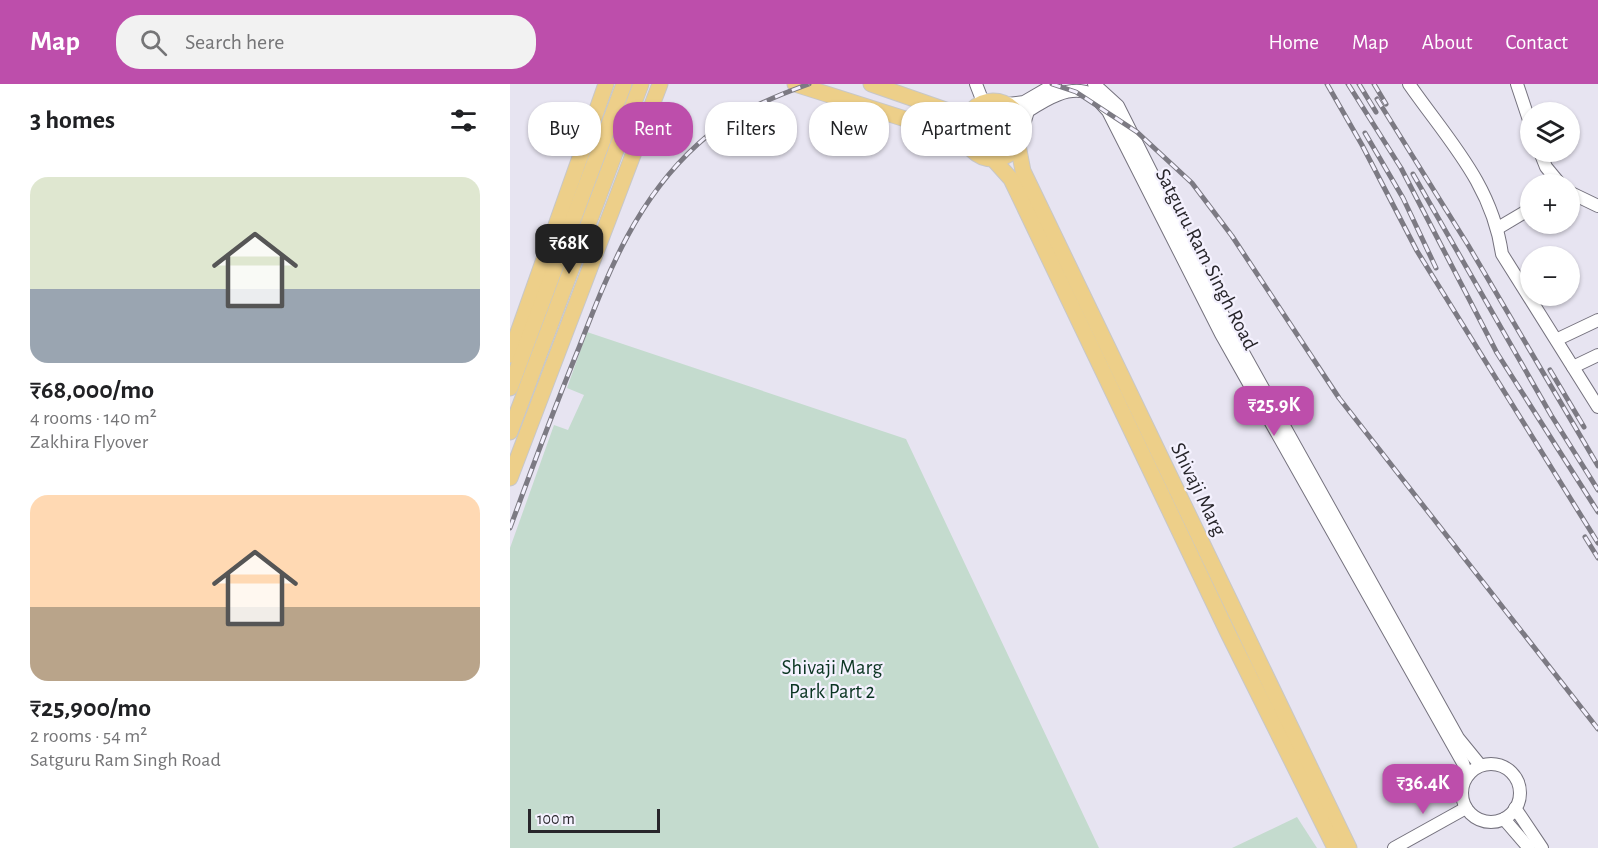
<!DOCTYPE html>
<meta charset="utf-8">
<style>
:root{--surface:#fff;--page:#f2f2f2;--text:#202124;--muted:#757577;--accent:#bd4eab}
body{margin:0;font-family:"Alegreya Sans",sans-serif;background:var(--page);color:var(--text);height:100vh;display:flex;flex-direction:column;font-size:22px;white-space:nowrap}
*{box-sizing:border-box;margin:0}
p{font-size:20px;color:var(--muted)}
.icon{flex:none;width:33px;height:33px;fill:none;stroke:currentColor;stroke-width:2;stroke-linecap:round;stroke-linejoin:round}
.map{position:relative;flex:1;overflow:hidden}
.details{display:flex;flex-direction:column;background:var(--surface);width:510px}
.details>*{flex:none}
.guide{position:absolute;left:18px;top:18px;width:570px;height:54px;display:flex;gap:12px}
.fabs{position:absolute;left:1010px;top:18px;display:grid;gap:12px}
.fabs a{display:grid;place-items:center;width:60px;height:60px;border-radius:50%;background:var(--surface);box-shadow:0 2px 4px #0004;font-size:30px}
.scale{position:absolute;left:18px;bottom:15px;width:132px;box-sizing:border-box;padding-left:6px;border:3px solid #28262b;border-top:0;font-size:16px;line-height:21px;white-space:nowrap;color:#28262b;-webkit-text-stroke:4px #f4f1fe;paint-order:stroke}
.price{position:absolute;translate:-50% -51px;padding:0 14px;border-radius:12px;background:var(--accent);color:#fff;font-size:20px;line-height:39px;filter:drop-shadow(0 2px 3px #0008)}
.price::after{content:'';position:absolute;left:50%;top:36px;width:18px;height:14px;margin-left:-9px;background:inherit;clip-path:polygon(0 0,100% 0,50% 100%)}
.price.current{background:#222;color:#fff}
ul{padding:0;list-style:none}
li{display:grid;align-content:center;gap:12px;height:318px;padding:0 30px}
li span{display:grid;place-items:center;height:186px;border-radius:18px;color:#555}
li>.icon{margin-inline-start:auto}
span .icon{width:108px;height:108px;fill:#fffc;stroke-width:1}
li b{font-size:26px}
h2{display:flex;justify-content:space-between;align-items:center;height:72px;padding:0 30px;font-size:26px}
.chip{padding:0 21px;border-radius:24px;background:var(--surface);box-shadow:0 2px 4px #0004;font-size:21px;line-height:54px}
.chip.current{background:var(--accent);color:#fff}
header{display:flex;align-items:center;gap:36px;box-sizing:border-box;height:84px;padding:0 30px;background:var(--accent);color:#fff}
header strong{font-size:28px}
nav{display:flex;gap:33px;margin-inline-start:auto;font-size:21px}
.search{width:420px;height:54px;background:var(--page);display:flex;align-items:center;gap:15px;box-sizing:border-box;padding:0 21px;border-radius:24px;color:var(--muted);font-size:22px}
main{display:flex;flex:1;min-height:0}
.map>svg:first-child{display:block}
.green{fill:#c4dbce}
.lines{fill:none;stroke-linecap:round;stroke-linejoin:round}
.minor-casing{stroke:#75727e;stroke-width:14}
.major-casing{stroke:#c7c7c8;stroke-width:17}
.minor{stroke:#fff;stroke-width:12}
.major{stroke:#edcf89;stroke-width:15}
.rail-casing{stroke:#7c7a83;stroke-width:5}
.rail{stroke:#f4f1fe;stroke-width:3;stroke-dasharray:9;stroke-linecap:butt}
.labels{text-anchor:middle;stroke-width:4.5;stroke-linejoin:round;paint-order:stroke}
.street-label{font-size:21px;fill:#28262b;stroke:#f4f1fe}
.park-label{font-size:21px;fill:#0b3522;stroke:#f4f1fe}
</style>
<header>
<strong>Map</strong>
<div class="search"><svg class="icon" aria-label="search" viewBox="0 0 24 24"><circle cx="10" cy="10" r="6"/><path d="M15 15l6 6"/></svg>Search here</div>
<nav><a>Home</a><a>Map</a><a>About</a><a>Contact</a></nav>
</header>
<main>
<section class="details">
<h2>3 homes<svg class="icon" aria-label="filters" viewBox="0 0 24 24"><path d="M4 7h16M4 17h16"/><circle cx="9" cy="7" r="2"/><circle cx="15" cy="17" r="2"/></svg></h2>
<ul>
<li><span style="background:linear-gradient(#dfe7d0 60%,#9aa5b1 0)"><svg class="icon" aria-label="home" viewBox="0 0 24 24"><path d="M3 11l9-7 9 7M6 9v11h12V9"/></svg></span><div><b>₹68,000/mo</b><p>4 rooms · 140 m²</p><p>Zakhira Flyover</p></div></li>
<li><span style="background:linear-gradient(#ffd9b3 60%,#b9a48a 0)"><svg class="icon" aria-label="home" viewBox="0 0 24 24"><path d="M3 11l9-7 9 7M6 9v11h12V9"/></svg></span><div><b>₹25,900/mo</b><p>2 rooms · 54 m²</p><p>Satguru Ram Singh Road</p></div></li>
</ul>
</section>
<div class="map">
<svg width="1088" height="764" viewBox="0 0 1088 764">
<rect width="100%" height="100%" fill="#e7e4f1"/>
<!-- green -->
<g class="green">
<path d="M 77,248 L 396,355 L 589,764 L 0,764 L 0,464 L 44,341 L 58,346 L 74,311 L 57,304 Z"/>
<path d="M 787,733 L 807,764 L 722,764 Z"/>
</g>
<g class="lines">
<!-- minor casing -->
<g class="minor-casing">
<g id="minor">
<path d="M 466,0 L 473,18"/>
<path d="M 584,0 L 608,22 L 720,245 L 948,654 L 970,681"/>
<path d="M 899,0 C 938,56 982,100 992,170 L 1088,323"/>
<path d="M 1007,0 L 1020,39"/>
<path d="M 498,20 L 514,18 L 545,0"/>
<path d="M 512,47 L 518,27 C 535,16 560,0 581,10 C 587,14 593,22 598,27 L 711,250 L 953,679 L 957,692"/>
<path d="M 1030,68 L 1036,83 L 1050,100"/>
<path d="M 1059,108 L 1088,122"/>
<path d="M 988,144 L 1020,125"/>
<path d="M 1048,255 L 1088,236"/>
<path d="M 1063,283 L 1088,271"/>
<circle cx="981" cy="709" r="29"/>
<path d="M 1005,724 L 1032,764"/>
<path d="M 994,735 L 1019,764"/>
<path d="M 884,764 L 956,724"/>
</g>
</g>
<!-- major casing -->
<g class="major-casing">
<g id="major">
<path d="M 285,0 L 433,47 L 456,58"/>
<path d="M 361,0 L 456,33"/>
<circle cx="483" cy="46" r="29"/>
<path d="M 508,61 L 513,87 L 839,764"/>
<path d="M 483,75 L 501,95 L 718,549 L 825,764"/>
<path d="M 0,271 L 96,0"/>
<path d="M 0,304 L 114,0"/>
<path d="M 0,348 L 131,0"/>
<path d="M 0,394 L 150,0"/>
</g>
</g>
<!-- minor -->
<use href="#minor" class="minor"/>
<!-- major -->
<use href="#major" class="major"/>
<!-- rail casing -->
<g class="rail-casing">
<g id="rail">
<path d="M 542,0 L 566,8 L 627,48 L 682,99 L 722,152 L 829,314 L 1088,645"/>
<path d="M 817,0 L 852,61 L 907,167 L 1088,459"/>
<path d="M 838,0 L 891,84 L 987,269 L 1088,428"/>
<path d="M 849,0 L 866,28"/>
<path d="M 864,0 L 876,20"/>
<path d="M 867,15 L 958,161 L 1088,382"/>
<path d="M 855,49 L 893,114 L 926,184"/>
<path d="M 903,90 L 1041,331 L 1088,406"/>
<path d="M 1040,286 L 1074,343"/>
<path d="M 0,444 C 22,384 44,325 68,266 C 98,189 125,117 188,60 C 218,32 260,14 299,0"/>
<path d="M 1075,453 L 1088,474"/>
</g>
</g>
<!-- rail -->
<use href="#rail" class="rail"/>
</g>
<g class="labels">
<!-- street labels -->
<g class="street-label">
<text transform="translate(697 175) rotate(63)" y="7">Satguru Ram Singh Road</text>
<text transform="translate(689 405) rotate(64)" y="7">Shivaji Marg</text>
</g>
<!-- park labels -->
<g class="park-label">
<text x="322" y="590">Shivaji Marg<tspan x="322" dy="24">Park Part 2</tspan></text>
</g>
</g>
</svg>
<div class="fabs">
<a><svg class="icon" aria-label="layers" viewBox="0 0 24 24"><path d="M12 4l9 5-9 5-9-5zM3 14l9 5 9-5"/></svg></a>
<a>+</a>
<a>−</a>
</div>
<div class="scale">100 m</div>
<b class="price current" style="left:59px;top:191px">₹68K</b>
<b class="price" style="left:764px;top:353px">₹25.9K</b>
<b class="price" style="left:913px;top:731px">₹36.4K</b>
<div class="guide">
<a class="chip">Buy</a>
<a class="chip current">Rent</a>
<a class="chip">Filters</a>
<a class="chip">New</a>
<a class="chip">Apartment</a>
</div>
</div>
</main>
